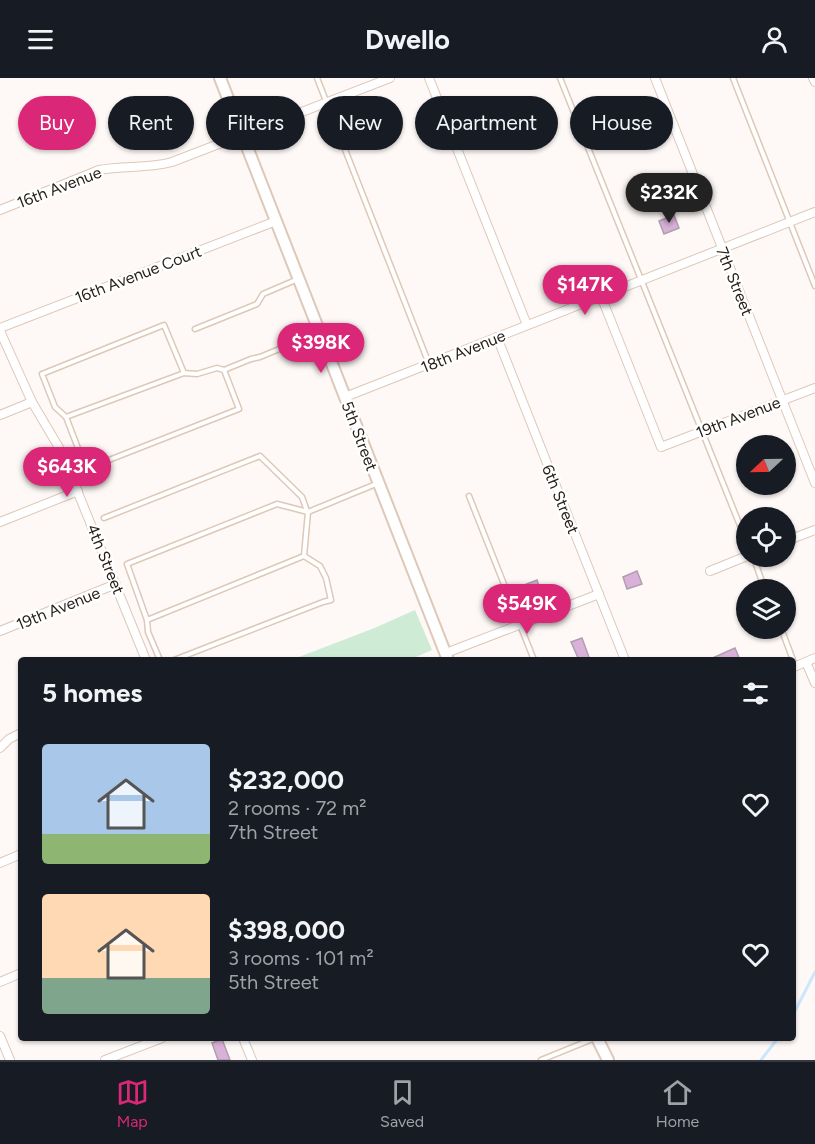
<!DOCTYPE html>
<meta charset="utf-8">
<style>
:root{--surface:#171b24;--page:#20242c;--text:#f1f3f6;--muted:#9ea1a6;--line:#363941;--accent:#db2777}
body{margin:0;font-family:Figtree,sans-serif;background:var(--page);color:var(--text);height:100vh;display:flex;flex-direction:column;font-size:22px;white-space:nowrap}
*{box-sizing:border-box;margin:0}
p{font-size:20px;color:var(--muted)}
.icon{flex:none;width:33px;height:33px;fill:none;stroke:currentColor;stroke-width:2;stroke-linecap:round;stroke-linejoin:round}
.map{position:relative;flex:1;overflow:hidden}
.drawer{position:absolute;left:18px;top:579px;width:778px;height:384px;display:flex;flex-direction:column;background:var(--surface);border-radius:6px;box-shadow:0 2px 4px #0004}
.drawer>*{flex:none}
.banner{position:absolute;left:18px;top:18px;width:780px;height:54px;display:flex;gap:12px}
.needle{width:39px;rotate:248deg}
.controls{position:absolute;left:736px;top:357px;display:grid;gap:12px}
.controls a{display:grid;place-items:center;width:60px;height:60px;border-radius:50%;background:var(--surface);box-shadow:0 2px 4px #0004;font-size:30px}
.price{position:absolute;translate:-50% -51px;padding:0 14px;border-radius:21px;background:var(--accent);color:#fff;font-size:20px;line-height:39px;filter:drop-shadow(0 2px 3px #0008)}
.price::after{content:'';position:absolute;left:50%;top:36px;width:18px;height:14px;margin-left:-9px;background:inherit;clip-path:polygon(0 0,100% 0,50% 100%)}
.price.selected{background:#222;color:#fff}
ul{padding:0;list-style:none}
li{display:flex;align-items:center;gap:18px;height:150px;padding:0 24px}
li span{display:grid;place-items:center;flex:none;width:168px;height:120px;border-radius:6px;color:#555}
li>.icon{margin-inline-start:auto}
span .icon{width:72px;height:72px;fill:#fffc;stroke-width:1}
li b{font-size:26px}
h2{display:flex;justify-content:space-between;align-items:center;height:72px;padding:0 24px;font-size:26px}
.chip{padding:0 21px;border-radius:27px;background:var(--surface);box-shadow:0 2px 4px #0004;font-size:21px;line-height:54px}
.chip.selected{background:var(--accent);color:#fff}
header{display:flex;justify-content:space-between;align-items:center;height:78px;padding:0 24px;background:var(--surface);font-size:27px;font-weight:700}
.tabs{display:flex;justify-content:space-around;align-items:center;height:84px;border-top:2px solid var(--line);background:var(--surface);font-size:16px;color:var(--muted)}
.tabs a{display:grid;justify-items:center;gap:3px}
.tabs .selected{color:var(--accent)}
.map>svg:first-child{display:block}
.green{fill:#ceecd5}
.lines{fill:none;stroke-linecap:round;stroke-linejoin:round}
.stream{stroke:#cbe7fc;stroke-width:3}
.building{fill:#dab2d9;stroke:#b09daf;stroke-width:1.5}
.service-casing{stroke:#dec8b7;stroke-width:7}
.minor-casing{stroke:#dec8b7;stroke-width:10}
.secondary-casing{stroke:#dec8b7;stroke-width:14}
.service{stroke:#fff;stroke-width:4}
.minor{stroke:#fff;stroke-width:8}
.secondary{stroke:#fff;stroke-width:10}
.labels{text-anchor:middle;stroke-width:5;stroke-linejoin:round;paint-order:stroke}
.street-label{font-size:16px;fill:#251e17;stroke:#fff}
</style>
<header><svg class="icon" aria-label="menu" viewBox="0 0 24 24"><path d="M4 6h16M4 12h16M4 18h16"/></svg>Dwello<svg class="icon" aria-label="person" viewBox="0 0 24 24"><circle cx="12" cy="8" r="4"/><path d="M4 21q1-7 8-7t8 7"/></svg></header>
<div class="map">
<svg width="815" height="982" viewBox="0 0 815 982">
<rect width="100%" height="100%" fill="#fef9f6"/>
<!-- green -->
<path class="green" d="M 415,532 L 432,572 L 409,582 L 291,582 L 372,551 Z"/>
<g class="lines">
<!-- stream -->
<g class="stream">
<path d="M 794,935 L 815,894"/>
<path d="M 761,982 L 778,960"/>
</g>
</g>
<!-- building -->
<g class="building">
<path d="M 660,98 L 664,110 L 647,117 L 642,106 Z"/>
<path d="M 674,137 L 679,150 L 664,156 L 659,143 Z"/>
<path d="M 637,493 L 642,506 L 627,511 L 623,499 Z"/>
<path d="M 537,502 L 541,514 L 519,523 L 514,511 Z"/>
<path d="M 582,560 L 590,582 L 579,582 L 571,564 Z"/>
<path d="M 735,570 L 740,582 L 708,582 Z"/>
<path d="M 222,961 L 230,982 L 218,982 L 212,965 Z"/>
</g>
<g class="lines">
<!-- service casing -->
<g class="service-casing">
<g id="service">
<path d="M 317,0 L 429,286"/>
<path d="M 560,0 L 747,465"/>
<path d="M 733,0 L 815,208"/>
<path d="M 195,251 L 257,226 L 263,216 L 298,201"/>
<path d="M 224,292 L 251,281 L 260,279 L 318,255"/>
<path d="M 66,339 L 184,295 L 197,296 L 217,290 L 224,292 L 239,331 L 86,391 L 66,339 L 55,329 L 42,296 L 164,247 L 184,295"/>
<path d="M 469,418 L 534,582"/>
<path d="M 104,440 L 260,378 L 302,419 L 307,433"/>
<path d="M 753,478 L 765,512"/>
<path d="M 147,542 L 304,478"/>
<path d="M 781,550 L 793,582"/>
<path d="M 160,582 L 148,554 L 147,542 L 127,486 L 277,426 L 308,434"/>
<path d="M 174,582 L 323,524 L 331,522 L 326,500 L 320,488 L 304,478 L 308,434 L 376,406"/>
<path d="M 541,982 L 595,960"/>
</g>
</g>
<!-- minor casing -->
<g class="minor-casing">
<g id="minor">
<path d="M 429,0 L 527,247"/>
<path d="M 655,0 L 815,405"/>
<path d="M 813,0 L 815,4"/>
<path d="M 0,132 L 99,92 C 123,87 148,91 172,84 L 390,0"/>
<path d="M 601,218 L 661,369 L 815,310"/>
<path d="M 0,250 L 276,143"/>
<path d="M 0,253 L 32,324 L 61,373 L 146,582"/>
<path d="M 497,259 L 625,582"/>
<path d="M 345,319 L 815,134"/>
<path d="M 0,337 L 32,324"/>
<path d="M 0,444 L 78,413"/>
<path d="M 786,463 L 815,452"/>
<path d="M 710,493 L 747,478"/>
<path d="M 0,553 L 116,506"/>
<path d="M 446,575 L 599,516"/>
<path d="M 806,584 L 815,605"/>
<path d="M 794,589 L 815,580"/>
<path d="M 0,670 L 9,661 L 21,655"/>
<path d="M 0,785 L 21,776"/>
<path d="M 0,904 L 21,895"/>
<path d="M 0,958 L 10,982"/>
<path d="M 243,960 L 252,982"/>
<path d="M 105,982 L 162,960"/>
</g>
</g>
<!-- secondary casing -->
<g class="secondary-casing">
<g id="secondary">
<path d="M 220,0 L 448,582"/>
<path d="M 597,960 L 608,982"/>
</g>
</g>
<!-- service -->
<use href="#service" class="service"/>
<!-- minor -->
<use href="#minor" class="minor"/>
<!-- secondary -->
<use href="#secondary" class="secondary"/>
</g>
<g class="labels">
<!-- street labels -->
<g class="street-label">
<text transform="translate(59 109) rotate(-21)" y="6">16th Avenue</text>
<text transform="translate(138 196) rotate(-21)" y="6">16th Avenue Court</text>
<text transform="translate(735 203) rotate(68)" y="6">7th Street</text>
<text transform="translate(463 273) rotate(-22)" y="6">18th Avenue</text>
<text transform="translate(738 339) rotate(-21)" y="6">19th Avenue</text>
<text transform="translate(360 358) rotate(69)" y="6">5th Street</text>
<text transform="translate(561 421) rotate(68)" y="6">6th Street</text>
<text transform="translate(106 481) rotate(68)" y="6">4th Street</text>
<text transform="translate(58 530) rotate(-22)" y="6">19th Avenue</text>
</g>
</g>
</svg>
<div class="controls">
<a><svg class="needle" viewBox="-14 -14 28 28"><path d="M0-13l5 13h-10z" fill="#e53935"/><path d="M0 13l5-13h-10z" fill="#9ea1a6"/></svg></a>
<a><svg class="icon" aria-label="locate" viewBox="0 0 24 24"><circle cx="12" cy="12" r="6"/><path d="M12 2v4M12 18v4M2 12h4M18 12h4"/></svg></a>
<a><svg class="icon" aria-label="layers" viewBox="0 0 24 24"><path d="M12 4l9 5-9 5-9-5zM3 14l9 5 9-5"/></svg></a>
</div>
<b class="price selected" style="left:669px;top:146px">$232K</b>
<b class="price" style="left:585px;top:238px">$147K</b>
<b class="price" style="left:321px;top:296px">$398K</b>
<b class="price" style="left:67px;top:420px">$643K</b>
<b class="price" style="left:527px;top:557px">$549K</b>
<div class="banner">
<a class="chip selected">Buy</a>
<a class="chip">Rent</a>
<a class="chip">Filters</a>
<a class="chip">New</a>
<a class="chip">Apartment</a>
<a class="chip">House</a>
</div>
<section class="drawer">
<h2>5 homes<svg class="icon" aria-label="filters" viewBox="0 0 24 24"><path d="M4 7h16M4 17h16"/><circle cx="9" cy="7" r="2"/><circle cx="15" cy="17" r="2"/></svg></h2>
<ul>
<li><span style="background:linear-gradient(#a9c7e8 75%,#8fb573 0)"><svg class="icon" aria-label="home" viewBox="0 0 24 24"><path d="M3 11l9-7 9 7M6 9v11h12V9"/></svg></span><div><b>$232,000</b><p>2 rooms · 72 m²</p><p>7th Street</p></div><svg class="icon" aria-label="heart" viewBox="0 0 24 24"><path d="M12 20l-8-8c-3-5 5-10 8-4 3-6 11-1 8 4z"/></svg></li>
<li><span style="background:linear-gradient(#ffd9b3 70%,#7fa58c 0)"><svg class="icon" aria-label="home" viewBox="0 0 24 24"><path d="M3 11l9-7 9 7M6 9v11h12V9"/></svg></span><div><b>$398,000</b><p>3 rooms · 101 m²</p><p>5th Street</p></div><svg class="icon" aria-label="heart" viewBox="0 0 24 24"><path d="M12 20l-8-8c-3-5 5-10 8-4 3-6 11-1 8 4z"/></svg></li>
</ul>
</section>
</div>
<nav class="tabs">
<a class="selected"><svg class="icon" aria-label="map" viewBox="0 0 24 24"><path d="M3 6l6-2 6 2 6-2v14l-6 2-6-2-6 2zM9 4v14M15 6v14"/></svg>Map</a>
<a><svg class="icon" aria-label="saved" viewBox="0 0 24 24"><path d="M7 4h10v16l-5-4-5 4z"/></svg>Saved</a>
<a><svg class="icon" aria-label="home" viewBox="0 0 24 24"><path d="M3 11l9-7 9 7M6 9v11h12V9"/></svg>Home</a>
</nav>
